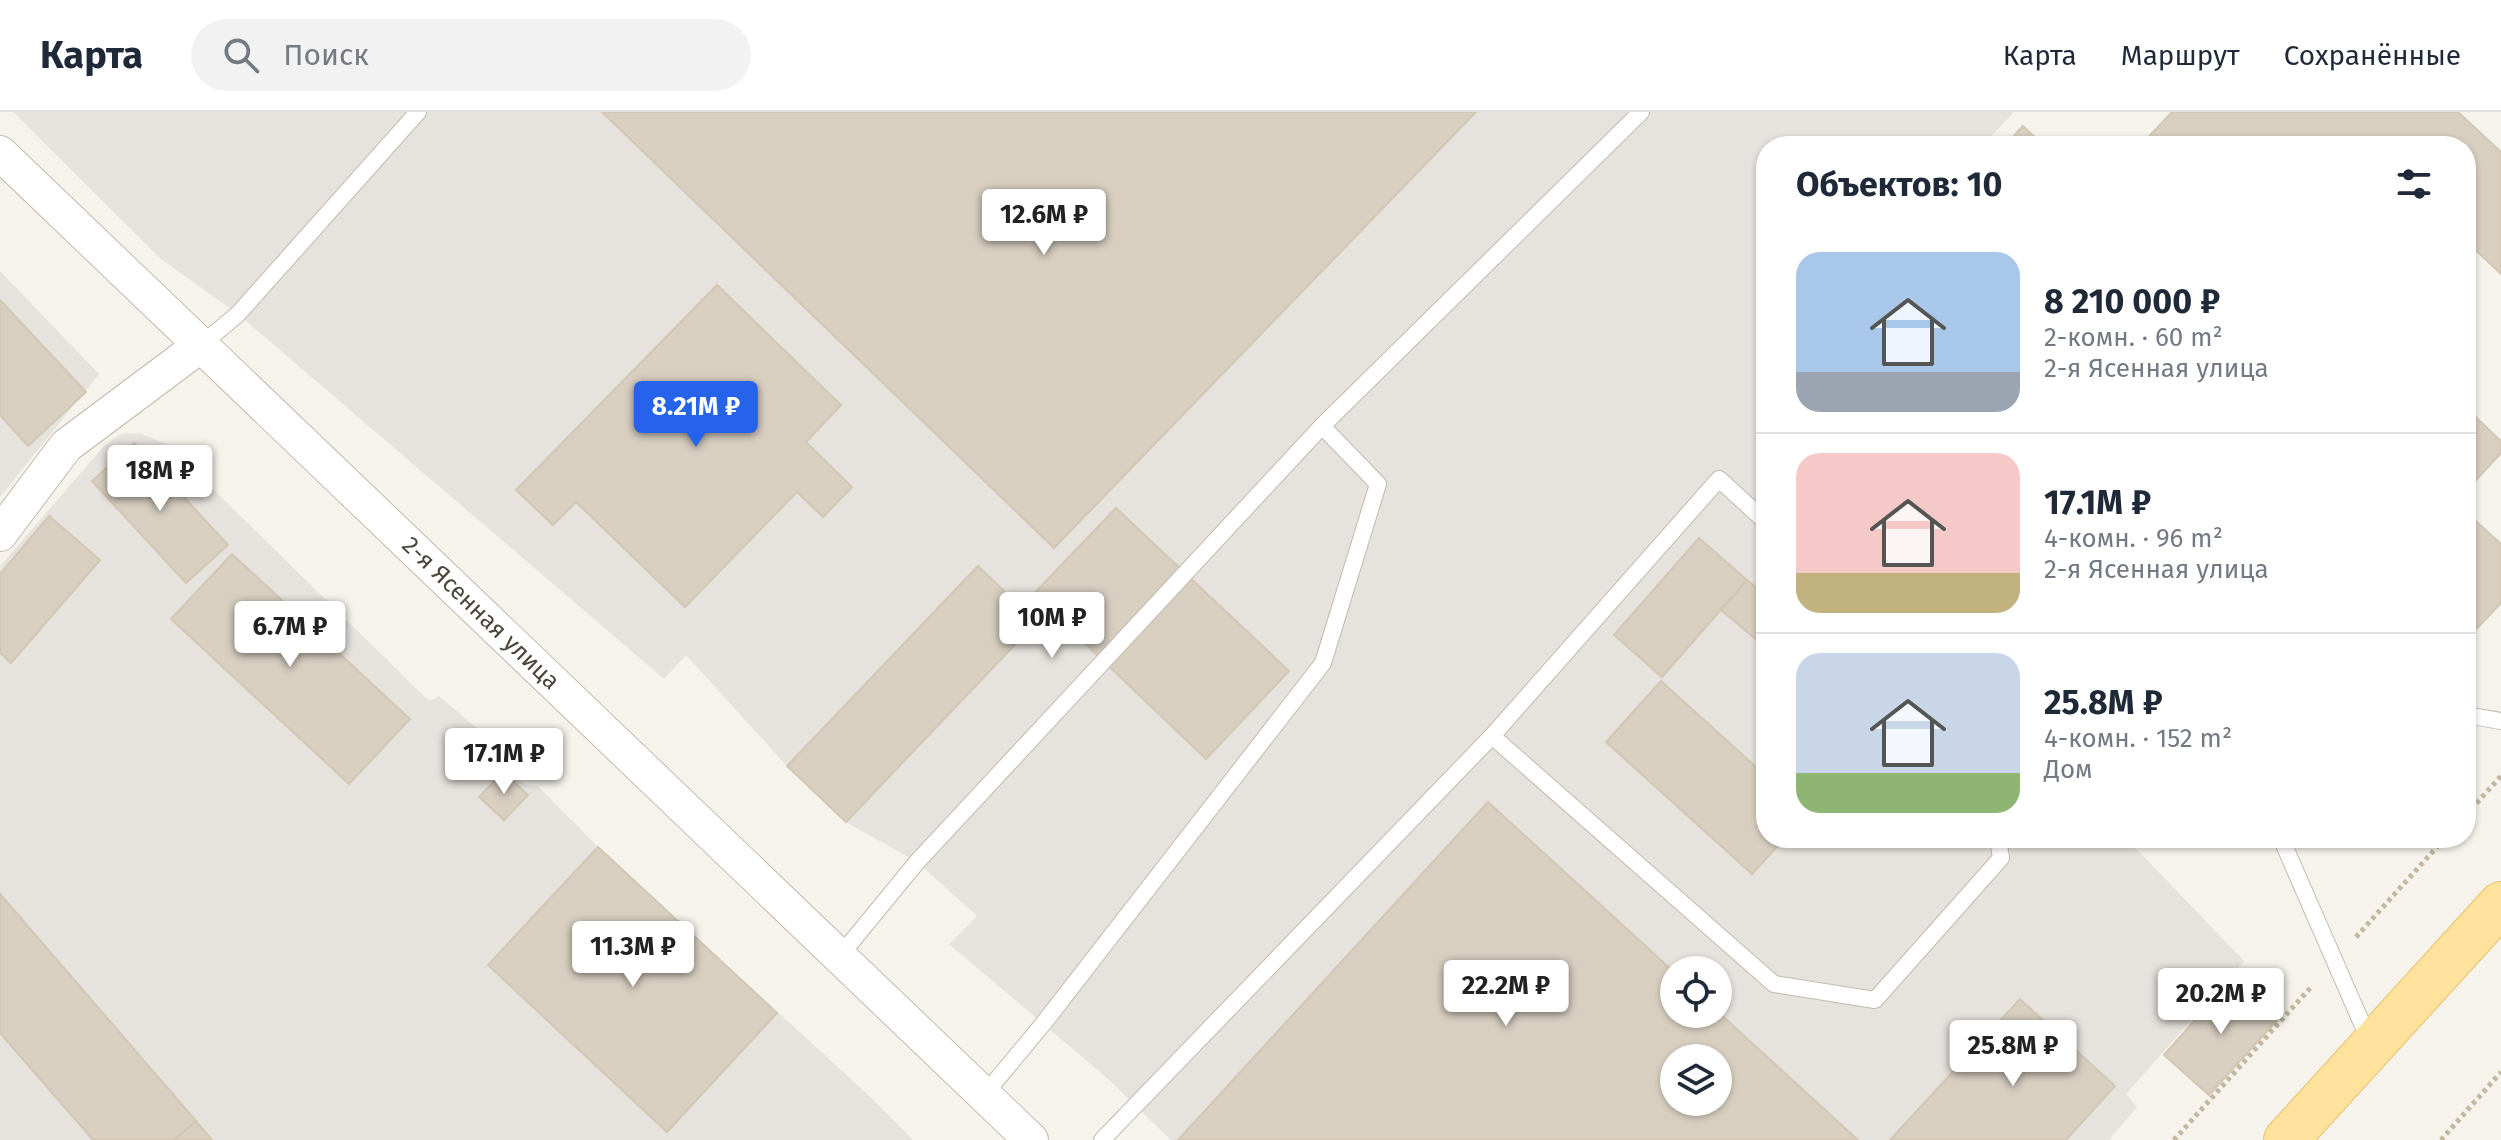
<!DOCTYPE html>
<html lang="ru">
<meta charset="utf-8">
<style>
:root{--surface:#fff;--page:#f2f2f3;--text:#1f2937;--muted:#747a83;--line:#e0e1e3;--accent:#2563eb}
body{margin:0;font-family:"Fira Sans",sans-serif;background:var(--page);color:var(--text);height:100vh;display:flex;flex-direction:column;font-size:30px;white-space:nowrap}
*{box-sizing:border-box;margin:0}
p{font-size:26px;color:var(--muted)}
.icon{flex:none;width:44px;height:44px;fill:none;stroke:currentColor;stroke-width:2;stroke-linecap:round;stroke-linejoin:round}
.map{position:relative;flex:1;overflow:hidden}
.side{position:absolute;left:1756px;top:24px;width:720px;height:712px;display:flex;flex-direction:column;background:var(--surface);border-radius:32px;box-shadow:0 2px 6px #0004}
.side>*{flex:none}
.controls{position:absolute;left:1660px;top:844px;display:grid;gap:16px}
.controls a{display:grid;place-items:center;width:72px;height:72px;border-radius:50%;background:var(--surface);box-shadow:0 2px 6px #0004;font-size:40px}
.price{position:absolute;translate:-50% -68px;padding:0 18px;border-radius:8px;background:#fff;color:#222;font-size:26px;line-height:52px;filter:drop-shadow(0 2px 4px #0008)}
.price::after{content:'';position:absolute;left:50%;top:48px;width:24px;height:18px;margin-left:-12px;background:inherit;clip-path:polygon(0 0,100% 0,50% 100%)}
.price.on{background:var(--accent);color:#fff}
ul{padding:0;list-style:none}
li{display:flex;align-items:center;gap:24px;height:200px;padding:0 40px}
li+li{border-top:2px solid var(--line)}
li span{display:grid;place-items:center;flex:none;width:224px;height:160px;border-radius:24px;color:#555}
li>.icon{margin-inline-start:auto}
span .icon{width:96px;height:96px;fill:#fffc;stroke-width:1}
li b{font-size:34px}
h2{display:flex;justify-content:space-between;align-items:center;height:96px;padding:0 40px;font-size:34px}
header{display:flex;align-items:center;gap:48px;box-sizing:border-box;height:112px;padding:0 40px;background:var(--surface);border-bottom:2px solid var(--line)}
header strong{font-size:38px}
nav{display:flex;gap:44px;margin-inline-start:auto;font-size:28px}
.search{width:560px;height:72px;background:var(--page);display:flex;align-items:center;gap:20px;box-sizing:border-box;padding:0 28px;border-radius:44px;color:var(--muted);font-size:30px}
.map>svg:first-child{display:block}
.industrial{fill:#e6e2dd;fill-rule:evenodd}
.building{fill:#d8cfc1;stroke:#d3c7b4;stroke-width:2;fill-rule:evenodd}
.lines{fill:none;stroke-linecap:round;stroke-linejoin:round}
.lane-casing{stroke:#c2bbae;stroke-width:18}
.street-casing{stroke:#c2bbae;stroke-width:36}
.primary-casing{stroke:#e6c16a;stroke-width:46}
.path{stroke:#c4b79f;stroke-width:5;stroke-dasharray:4 4;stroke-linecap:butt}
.lane{stroke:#fff;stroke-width:16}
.street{stroke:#fff;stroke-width:34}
.primary{stroke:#ffe39c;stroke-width:44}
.labels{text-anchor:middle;stroke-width:8;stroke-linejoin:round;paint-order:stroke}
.street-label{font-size:24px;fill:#4b4439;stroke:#fff}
</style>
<header>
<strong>Карта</strong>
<div class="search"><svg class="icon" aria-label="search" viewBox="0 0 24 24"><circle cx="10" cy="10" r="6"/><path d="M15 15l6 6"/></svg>Поиск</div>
<nav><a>Карта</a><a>Маршрут</a><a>Сохранённые</a></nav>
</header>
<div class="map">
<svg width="2501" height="1028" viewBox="0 0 2501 1028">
<rect width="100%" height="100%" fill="#f6f3ec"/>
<!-- industrial -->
<g class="industrial">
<path d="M 13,0 L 2014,0 L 1982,34 L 1766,34 L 1766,726 L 2126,726 L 2244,849 L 2126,982 L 2137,995 L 2109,1028 L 1171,1028 L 1107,966 L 949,832 L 977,804 L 917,750 L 846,710 L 787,654 L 686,543 L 664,567 L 238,202 L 161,147 ZM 1674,858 L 1718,858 L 1718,902 L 1674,902 ZM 1674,946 L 1718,946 L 1718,990 L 1674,990 Z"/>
<path d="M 0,159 L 99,262 L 0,385 Z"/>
<path d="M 140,321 L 168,333 L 429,589 L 439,584 L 508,643 L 505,656 L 525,673 L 538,674 L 598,735 L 866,981 L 913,1028 L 0,1028 L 0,454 L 105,333 L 121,322 Z"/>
</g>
<!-- building -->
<g class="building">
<path d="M 602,0 L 1476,0 L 1054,436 Z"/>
<path d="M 2172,0 L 2458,0 L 2501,40 L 2501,162 L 2466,129 L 2466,34 L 2140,34 Z"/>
<path d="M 2023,14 L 2044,34 L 2004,34 Z"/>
<path d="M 717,173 L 841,293 L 806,330 L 852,375 L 823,405 L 797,380 L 685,495 L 576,390 L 553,413 L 516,378 Z"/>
<path d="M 0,188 L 86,280 L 28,334 L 0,303 Z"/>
<path d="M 2466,296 L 2501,329 L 2501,341 L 2466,379 Z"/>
<path d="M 134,331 L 228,433 L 186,471 L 92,369 Z"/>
<path d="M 1116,396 L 1289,559 L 1206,647 L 1049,497 L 846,710 L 787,654 L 978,454 L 1021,495 Z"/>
<path d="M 2466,400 L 2501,432 L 2501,491 L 2466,528 Z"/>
<path d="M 49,404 L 100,448 L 11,551 L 0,541 L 0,462 Z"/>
<path d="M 1699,426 L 1747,468 L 1662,565 L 1614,523 Z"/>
<path d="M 232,442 L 410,607 L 349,672 L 171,507 Z"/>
<path d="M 1747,468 L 1766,484 L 1766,536 L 1721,498 Z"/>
<path d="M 1661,569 L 1766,664 L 1766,726 L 1785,726 L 1752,762 L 1606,630 Z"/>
<path d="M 503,660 L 528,683 L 504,708 L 479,685 Z"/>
<path d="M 1488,690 L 1674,860 L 1674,902 L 1718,902 L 1718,900 L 1858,1028 L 1178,1028 ZM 1674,946 L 1718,946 L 1718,990 L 1674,990 Z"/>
<path d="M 598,735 L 777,901 L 667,1020 L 488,853 Z"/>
<path d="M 0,782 L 196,1009 L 174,1028 L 93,1028 L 0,921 Z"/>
<path d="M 2233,865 L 2279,906 L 2209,983 L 2164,943 Z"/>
<path d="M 2020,887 L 2115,974 L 2066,1028 L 1890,1028 Z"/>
<path d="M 196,1009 L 212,1028 L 174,1028 Z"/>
</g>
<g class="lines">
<!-- lane casing -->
<g class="lane-casing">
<g id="lane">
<path d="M 201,233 L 238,202 L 418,0"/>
<path d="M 2466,603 L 2501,609"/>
<path d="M 1492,624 L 1774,872 L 1875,888 L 2001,746 L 1998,726"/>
<path d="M 2281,726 L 2370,930"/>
<path d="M 839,845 L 917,750 L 1322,314 L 1641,0"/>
<path d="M 984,983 L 1043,912 L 1323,551 L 1378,372 L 1322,314"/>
<path d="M 1102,1028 L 1492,624 L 1719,367 L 1766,410"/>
</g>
</g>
<!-- street casing -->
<g class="street-casing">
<g id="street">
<path d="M 0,41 L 1031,1028"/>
<path d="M 0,422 L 66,334 L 201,233"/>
</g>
</g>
<!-- primary casing -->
<g class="primary-casing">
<path id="primary" d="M 2286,1028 L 2501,792"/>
</g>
<!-- path -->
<g class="path">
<path d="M 2466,703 L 2501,664"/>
<path d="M 2356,825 L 2445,726"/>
<path d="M 2174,1028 L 2312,874"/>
<path d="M 2441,1028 L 2501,960"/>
</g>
<!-- lane -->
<use href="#lane" class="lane"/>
<!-- street -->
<use href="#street" class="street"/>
<!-- primary -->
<use href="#primary" class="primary"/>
</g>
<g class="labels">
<!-- street labels -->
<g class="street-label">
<text transform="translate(481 501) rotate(44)" y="8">2-я Ясенная улица</text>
</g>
</g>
</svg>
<div class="controls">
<a><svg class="icon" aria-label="locate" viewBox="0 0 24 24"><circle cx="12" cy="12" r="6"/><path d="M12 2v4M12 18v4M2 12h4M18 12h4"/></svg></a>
<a><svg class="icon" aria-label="layers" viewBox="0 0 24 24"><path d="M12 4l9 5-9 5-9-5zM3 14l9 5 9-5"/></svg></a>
</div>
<b class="price" style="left:1044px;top:145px">12.6M ₽</b>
<b class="price on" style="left:696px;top:337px">8.21M ₽</b>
<b class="price" style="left:160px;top:401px">18M ₽</b>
<b class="price" style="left:1052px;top:548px">10M ₽</b>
<b class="price" style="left:290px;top:557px">6.7M ₽</b>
<b class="price" style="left:504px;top:684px">17.1M ₽</b>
<b class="price" style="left:633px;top:877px">11.3M ₽</b>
<b class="price" style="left:1506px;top:916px">22.2M ₽</b>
<b class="price" style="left:2221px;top:924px">20.2M ₽</b>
<b class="price" style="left:2013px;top:976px">25.8M ₽</b>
<section class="side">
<h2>Объектов: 10<svg class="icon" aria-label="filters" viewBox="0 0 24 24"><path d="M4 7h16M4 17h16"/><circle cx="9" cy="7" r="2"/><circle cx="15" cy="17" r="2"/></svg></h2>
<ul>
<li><span style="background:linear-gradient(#a9c7e8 75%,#9aa5b1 0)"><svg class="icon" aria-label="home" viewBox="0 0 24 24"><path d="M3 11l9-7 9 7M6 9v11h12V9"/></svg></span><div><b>8 210 000 ₽</b><p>2-комн. · 60 m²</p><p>2-я Ясенная улица</p></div></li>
<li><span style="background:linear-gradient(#f6c9c9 75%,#c2b280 0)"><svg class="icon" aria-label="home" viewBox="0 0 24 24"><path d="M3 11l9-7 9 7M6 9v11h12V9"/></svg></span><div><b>17.1M ₽</b><p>4-комн. · 96 m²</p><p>2-я Ясенная улица</p></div></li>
<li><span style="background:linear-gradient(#c9d6e8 75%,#8fb573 0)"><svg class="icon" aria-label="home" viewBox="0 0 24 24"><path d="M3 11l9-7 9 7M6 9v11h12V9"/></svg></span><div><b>25.8M ₽</b><p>4-комн. · 152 m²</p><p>Дом</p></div></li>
</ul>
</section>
</div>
